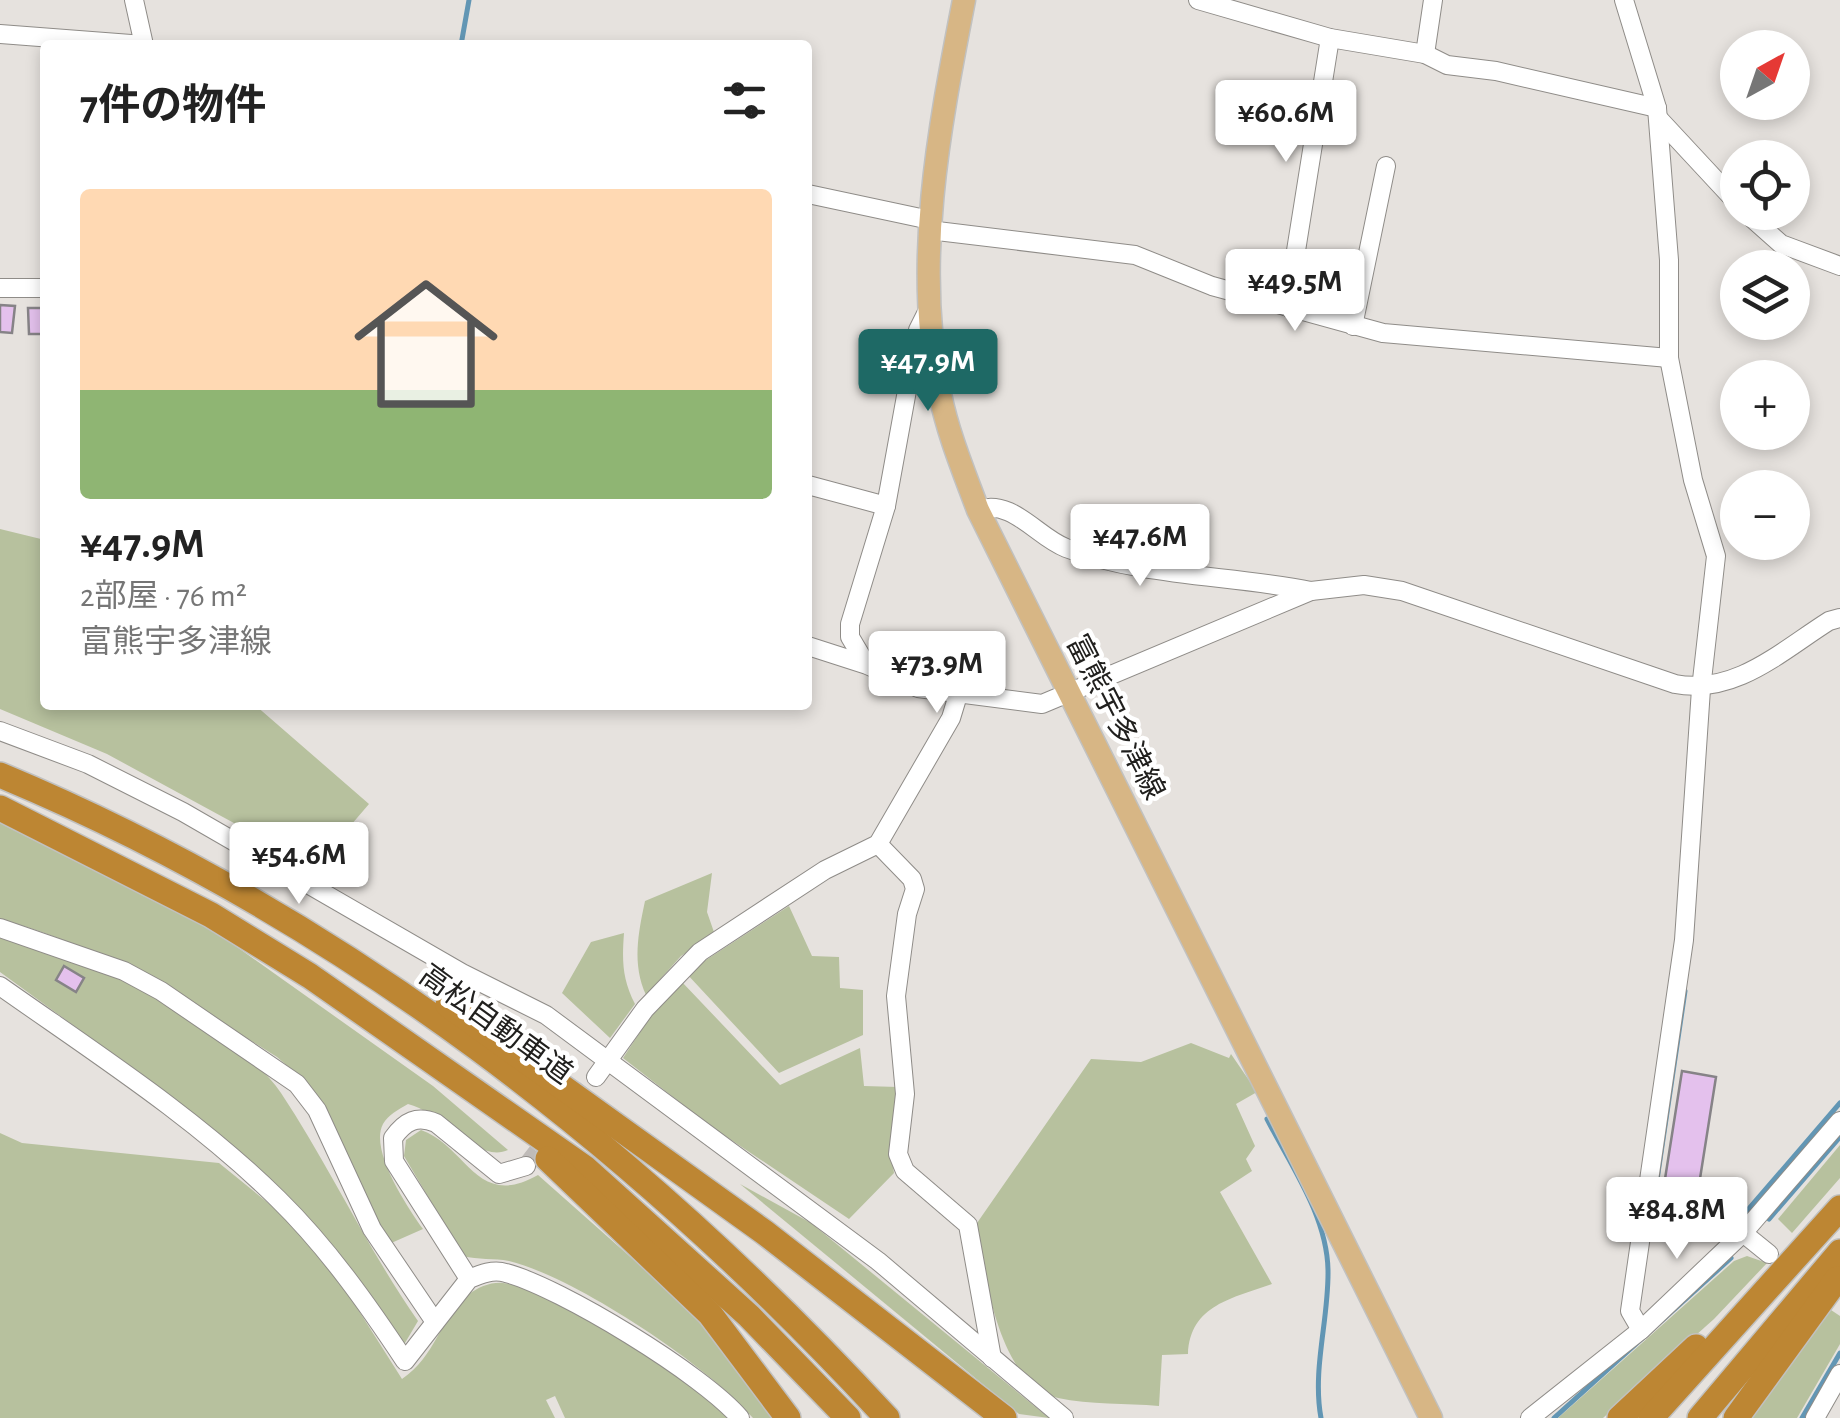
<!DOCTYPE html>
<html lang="ja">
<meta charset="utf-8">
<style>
:root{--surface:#fff;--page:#f2f2f2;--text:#222;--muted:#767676;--accent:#1e6965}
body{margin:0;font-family:"Alegreya Sans","Noto Sans JP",sans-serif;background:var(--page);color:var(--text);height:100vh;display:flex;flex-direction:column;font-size:38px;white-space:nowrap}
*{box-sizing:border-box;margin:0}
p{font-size:32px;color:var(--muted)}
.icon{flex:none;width:55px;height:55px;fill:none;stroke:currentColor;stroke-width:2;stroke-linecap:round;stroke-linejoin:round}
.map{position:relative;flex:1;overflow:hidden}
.panel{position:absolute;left:40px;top:40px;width:772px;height:670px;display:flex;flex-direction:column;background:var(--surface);border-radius:10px;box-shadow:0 5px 15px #0003}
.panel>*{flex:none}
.needle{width:65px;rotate:40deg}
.controls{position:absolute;left:1720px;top:30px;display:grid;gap:20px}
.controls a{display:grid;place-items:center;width:90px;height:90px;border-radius:50%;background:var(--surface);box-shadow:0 5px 15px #0003;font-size:50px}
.price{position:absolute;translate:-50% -85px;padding:0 22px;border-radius:10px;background:#fff;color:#222;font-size:32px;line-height:65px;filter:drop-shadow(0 2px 5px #0008)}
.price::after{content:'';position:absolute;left:50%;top:60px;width:30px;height:22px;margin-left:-15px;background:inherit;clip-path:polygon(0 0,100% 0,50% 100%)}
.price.active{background:var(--accent);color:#fff}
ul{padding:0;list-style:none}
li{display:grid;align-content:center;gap:20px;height:530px;padding:0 40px}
li span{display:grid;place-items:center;height:310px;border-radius:10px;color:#555}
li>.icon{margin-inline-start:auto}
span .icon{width:180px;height:180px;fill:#fffc;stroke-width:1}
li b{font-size:42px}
h2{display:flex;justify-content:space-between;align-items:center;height:120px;padding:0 40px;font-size:42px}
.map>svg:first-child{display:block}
.green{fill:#b7c19e}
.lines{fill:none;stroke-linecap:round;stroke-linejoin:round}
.stream{stroke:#6296b4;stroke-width:5}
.building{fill:#e4c1ed;stroke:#868387;stroke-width:2.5}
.minor-tunnel{stroke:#bfbbb8;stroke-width:18;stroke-dasharray:18 9;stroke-linecap:butt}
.minor-casing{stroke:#8f8c88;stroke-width:20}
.major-casing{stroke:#c1c1c0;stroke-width:25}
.highway-casing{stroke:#c1c1c0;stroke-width:28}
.minor{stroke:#fff;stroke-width:18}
.major{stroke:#d7b685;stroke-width:22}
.highway{stroke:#bd8633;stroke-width:25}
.labels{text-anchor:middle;stroke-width:9;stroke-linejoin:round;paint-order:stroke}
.street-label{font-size:30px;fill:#21201e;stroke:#fff}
</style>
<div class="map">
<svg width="1840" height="1418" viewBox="0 0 1840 1418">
<rect width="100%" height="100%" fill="#e6e2de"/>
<!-- green -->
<g class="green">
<path d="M 0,529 L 45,540 L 45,705 L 255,705 L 369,804 L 315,867 L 107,754 L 0,709 Z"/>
<path d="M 0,821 L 206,925 L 433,1086 L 508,1150 C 477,1164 441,1112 408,1104 C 399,1109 388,1115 383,1124 C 369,1150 408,1208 423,1229 L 389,1244 L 298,1075 L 277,1057 C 188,1001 103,947 0,919 Z"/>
<path d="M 712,873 L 707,912 L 715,935 L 681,956 L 646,995 C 632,964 638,934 645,901 Z"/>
<path d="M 789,906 L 812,956 L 839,957 L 840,988 L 863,990 L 863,1035 L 779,1073 L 686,973 Z"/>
<path d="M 0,933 C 76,953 237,1027 281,1093 C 330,1167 367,1248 418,1321 L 402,1348 L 386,1316 L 257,1166 L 158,1087 L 0,972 Z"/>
<path d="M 624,933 C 622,960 622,979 635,1004 L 610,1038 L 562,993 L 591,942 Z"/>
<path d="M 681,981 L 780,1085 L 860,1048 L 864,1086 L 898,1087 L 891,1154 L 894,1173 L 849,1219 L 709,1125 L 623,1058 L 662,999 Z"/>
<path d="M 1191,1043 L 1229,1058 L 1231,1054 L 1257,1092 L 1236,1104 L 1255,1146 L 1246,1159 L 1252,1171 L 1220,1192 L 1272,1284 C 1233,1298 1190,1305 1188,1354 L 1162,1355 L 1159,1406 C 1126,1403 1090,1405 1058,1398 C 998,1384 984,1272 977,1223 L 1091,1059 L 1141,1062 Z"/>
<path d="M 421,1130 C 468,1147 476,1210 538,1175 L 697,1316 L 775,1418 L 753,1418 C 709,1366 575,1277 509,1261 C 494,1258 478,1260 463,1256 L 404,1156 L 406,1140 Z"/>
<path d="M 0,1133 L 22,1143 L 219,1163 L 278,1211 L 335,1273 L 402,1379 C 436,1356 440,1318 468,1295 C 478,1287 491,1282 503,1283 C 550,1288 694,1382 727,1418 L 565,1418 L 555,1396 L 546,1400 L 555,1418 L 0,1418 Z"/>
<path d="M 1840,1145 L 1840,1178 L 1792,1233 L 1778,1219 Z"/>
<path d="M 740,1184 L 811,1223 L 1049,1418 L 1019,1414 Z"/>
<path d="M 1747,1256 L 1767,1263 L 1714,1319 L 1603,1418 L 1558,1418 L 1734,1261 Z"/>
<path d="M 1831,1310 L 1840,1316 L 1840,1344 L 1797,1418 L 1751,1418 Z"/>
</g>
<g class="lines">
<!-- stream -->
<g class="stream">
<path d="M 461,45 L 469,0"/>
<path d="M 1267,1119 C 1291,1166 1327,1216 1328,1270 C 1329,1319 1312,1369 1321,1418"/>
<path d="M 1653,1207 L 1685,991"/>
<path d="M 1656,1208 L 1728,1233 L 1840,1103"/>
<path d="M 1769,1219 L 1840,1137"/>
<path d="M 1554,1418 L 1731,1258"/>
<path d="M 1802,1418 L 1840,1353"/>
</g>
</g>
<!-- building -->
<g class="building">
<path d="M 0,305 L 15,306 L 12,333 L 0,332 Z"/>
<path d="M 28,308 L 45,308 L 42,334 L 29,334 Z"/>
<path d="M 64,966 L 84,978 L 76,992 L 56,980 Z"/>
<path d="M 1682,1071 L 1716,1077 L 1696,1204 L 1662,1198 Z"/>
</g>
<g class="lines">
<!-- minor-tunnel -->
<path class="minor-tunnel" d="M 526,1166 L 596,1077"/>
<!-- minor casing -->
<g class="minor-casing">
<g id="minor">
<path d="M 134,0 L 144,45"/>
<path d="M 1198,0 L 1330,38 L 1425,54 L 1447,65 L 1496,71 L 1657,108"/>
<path d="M 1624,0 L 1657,108 L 1669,260 L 1669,358 L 1693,480 L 1716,556 L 1701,689 L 1684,940 L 1630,1311 L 1641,1330"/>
<path d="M 0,34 L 144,45"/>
<path d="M 1425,54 L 1433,0"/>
<path d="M 1659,119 L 1738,204"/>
<path d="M 808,194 L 930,220"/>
<path d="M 1745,212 L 1781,244 L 1840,266"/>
<path d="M 929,230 L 1135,255 L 1212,286 L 1383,333 L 1669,358"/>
<path d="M 0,288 L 45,288"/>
<path d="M 1287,307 L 1330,38"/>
<path d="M 1353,326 L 1386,166"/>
<path d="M 808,485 L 886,506"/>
<path d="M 978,510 C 1012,498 1037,537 1066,548 C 1143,577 1231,575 1311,591"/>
<path d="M 808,646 L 867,665 L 918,688 L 1042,704 L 1311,591 L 1364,585 L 1402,591 L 1675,684 C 1735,695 1780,652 1829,621 L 1840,618"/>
<path d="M 866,664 L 850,637 L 850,624 L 886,506 L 918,330 L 929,308"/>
<path d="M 0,731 L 88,764 L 183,812 L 462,973 L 546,1015 L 878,1261 L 1064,1418"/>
<path d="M 878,844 L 912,879 L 915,889 L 907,914 L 896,996 L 905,1094 L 898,1154 L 905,1171 L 968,1225 L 992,1358"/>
<path d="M 0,928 L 124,971 L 161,991 L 297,1084 L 317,1110 L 372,1229 L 435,1322"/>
<path d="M 0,986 C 95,1053 195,1117 278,1199 C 327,1247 368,1305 405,1361 L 469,1279 C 481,1274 493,1269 506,1273 C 560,1287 704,1375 740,1418"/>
<path d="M 596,1077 L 645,1009 L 700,952 L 825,870 L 878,844 L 951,718 L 958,695"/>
<path d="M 1743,1233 L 1769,1254"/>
<path d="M 469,1279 L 394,1161 L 393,1138 C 405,1121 417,1115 436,1123 L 499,1174 L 526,1166"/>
<path d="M 1530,1418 L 1641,1330 L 1743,1233 L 1840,1121"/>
<path d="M 1815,1418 L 1840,1374"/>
</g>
</g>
<!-- major casing -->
<g class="major-casing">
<path id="major" d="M 964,0 C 939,129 913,262 940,394 C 948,434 964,472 978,510 L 1431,1418"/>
</g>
<!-- highway casing -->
<g class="highway-casing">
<g id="highway">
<path d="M 0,775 C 341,917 638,1148 887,1418"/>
<path d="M 0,808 L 211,915 L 310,976 L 585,1168 L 749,1316 L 848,1418"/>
<path d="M 448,1005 L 764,1232 L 1004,1418"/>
<path d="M 548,1159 L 710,1314 L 788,1418"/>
<path d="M 1620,1418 L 1696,1347"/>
<path d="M 1651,1418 L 1840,1208"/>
<path d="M 1700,1418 L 1840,1252"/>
<path d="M 1736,1418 L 1837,1279"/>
</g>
</g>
<!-- minor -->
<use href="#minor" class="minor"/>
<!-- major -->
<use href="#major" class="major"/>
<!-- highway -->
<use href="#highway" class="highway"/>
</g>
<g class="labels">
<!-- street labels -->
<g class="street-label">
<text transform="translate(1116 717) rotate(63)" y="10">富熊宇多津線</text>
<text transform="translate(496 1024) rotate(36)" y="10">高松自動車道</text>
</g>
</g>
</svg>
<div class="controls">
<a><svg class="needle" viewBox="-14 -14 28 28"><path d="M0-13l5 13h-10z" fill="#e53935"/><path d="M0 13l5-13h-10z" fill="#767676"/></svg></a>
<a><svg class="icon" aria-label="locate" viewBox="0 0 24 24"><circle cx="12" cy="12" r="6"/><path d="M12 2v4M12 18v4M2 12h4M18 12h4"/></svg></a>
<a><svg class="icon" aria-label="layers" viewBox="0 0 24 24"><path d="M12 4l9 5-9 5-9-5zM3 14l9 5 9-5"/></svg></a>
<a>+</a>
<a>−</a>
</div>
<b class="price" style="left:1286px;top:165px">¥60.6M</b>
<b class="price" style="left:1295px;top:334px">¥49.5M</b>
<b class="price active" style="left:928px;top:414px">¥47.9M</b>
<b class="price" style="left:1140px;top:589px">¥47.6M</b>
<b class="price" style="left:937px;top:716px">¥73.9M</b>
<b class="price" style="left:299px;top:907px">¥54.6M</b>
<b class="price" style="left:1677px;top:1262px">¥84.8M</b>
<section class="panel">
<h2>7件の物件<svg class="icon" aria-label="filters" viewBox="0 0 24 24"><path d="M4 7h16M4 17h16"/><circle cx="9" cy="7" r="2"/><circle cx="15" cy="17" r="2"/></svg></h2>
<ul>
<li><span style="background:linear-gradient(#ffd9b3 65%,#8fb573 0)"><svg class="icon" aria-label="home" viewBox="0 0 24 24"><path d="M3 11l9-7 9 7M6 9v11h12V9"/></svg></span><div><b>¥47.9M</b><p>2部屋 · 76 m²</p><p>富熊宇多津線</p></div></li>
</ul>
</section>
</div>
